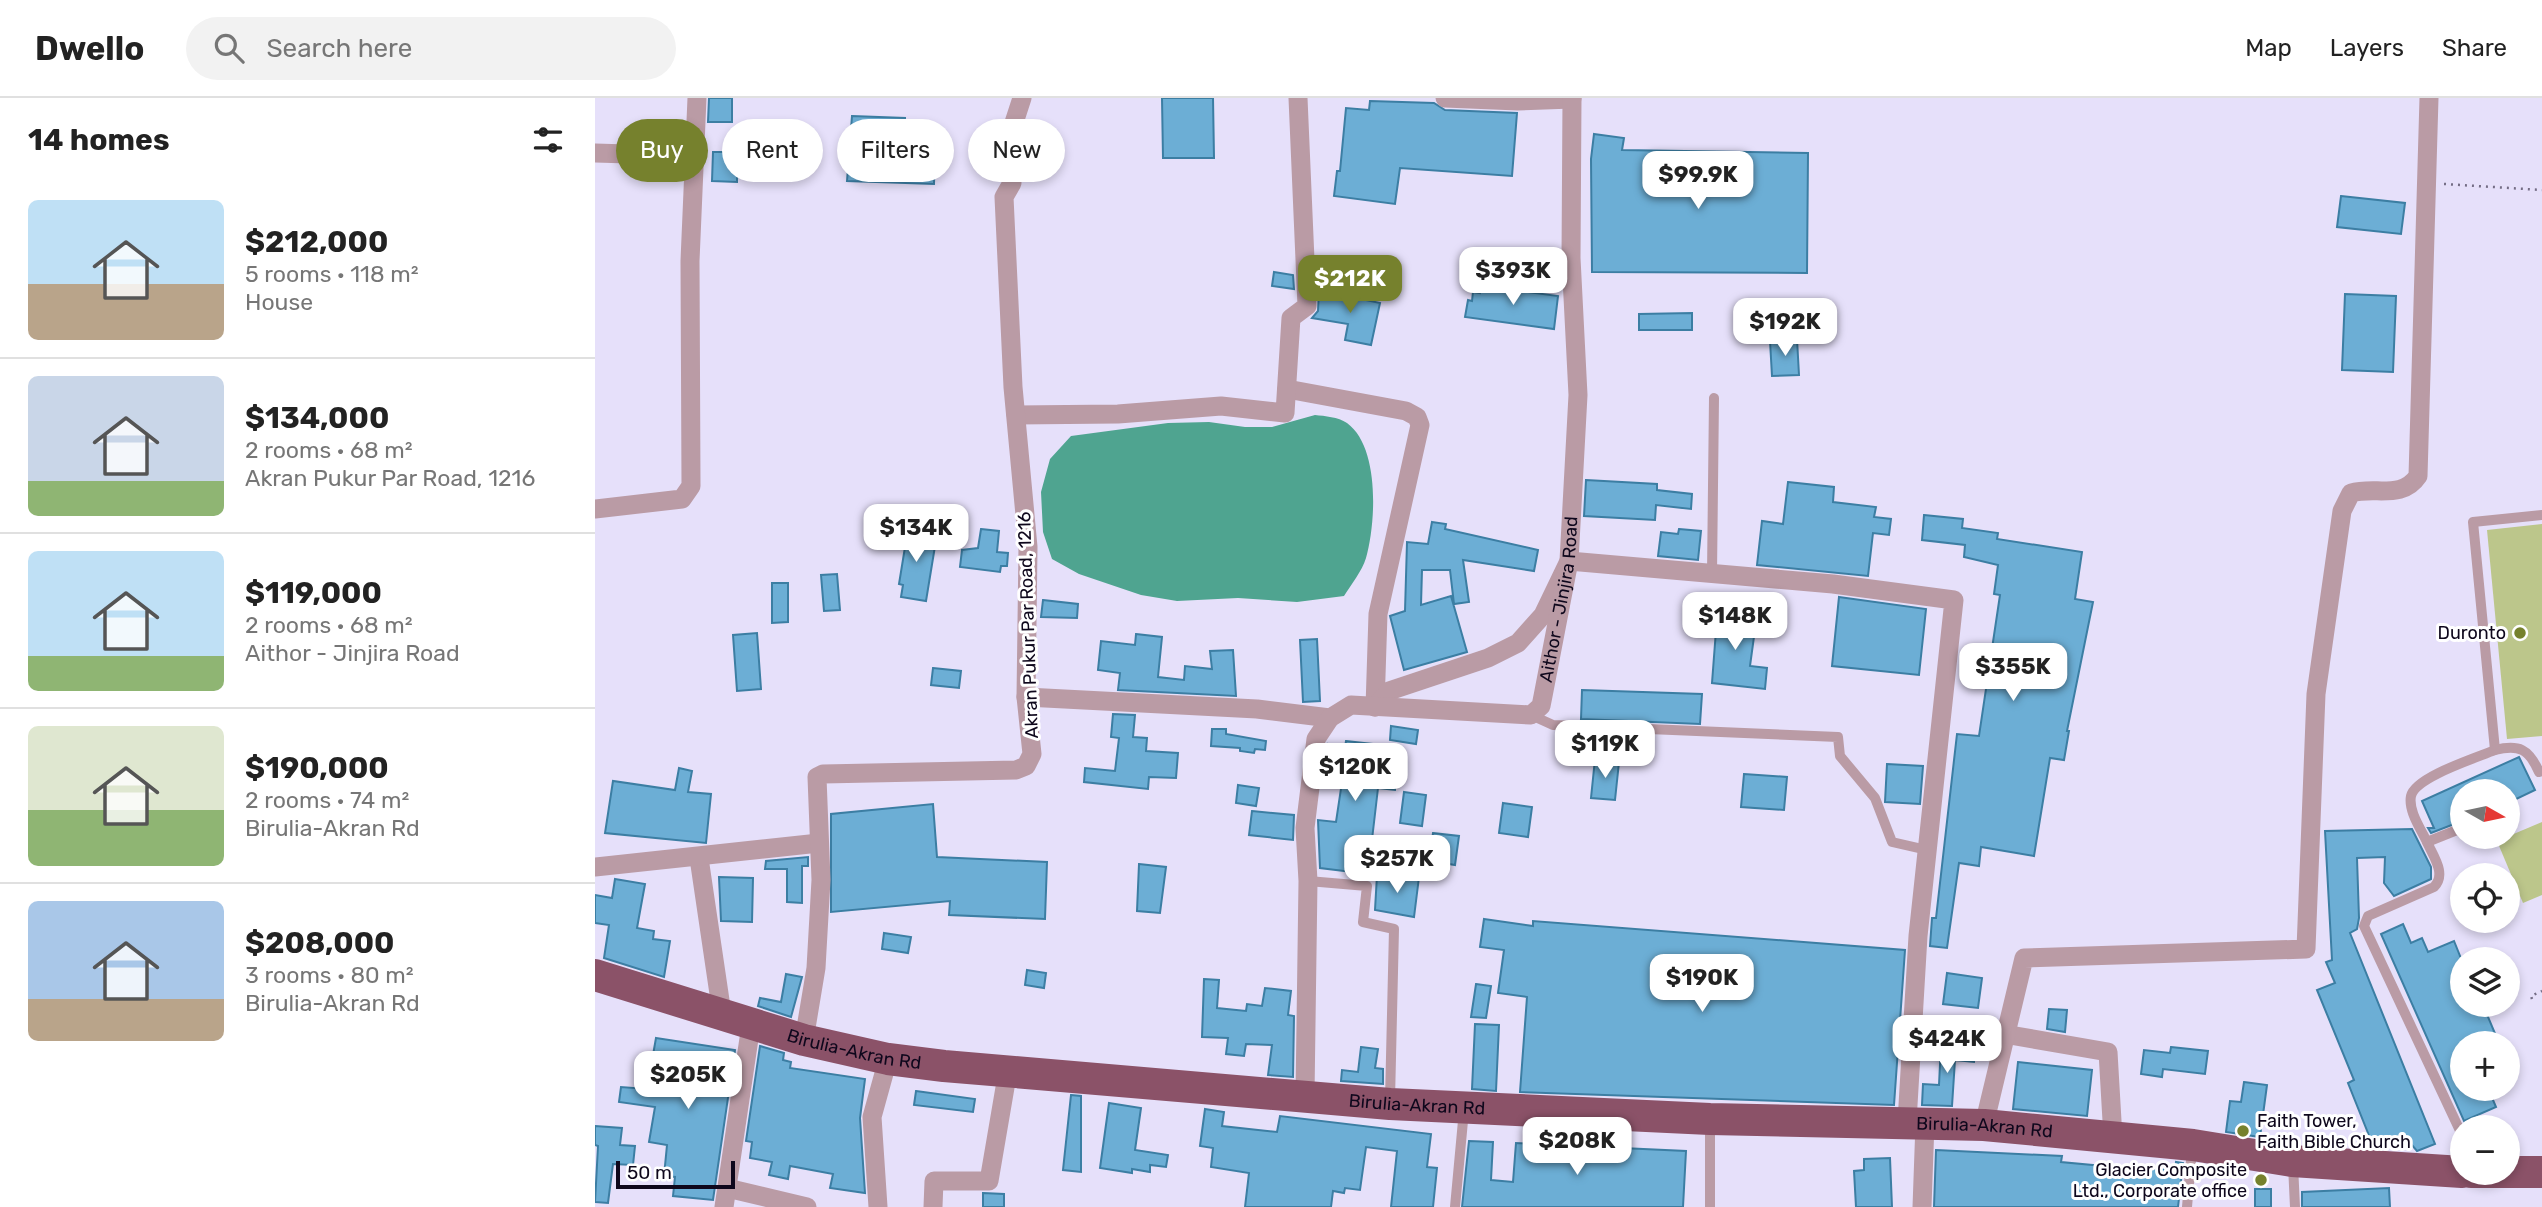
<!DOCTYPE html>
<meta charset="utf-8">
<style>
:root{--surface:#fff;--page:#f2f2f2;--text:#222;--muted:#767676;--line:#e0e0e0;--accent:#76812d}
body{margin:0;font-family:Rubik,sans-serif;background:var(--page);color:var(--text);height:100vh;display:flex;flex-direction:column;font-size:26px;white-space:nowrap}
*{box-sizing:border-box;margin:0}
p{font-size:23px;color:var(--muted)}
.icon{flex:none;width:38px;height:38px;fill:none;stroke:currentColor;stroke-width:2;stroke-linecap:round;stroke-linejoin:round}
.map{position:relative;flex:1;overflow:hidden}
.drawer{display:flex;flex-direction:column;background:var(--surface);width:595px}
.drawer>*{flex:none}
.banner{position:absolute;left:21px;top:21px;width:665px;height:63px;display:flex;gap:14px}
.needle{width:46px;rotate:99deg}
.controls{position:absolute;left:1855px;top:681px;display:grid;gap:14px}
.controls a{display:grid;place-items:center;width:70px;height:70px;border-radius:50%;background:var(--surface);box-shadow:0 4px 10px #0003;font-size:35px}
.scale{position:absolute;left:21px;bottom:18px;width:119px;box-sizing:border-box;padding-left:7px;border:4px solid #0e071c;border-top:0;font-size:19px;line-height:24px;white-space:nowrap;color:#0e071c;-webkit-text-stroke:5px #fff;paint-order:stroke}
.price{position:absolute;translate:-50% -60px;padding:0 16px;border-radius:14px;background:#fff;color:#222;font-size:23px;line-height:46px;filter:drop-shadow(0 2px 4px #0008)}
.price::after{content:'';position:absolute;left:50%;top:42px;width:21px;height:16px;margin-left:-10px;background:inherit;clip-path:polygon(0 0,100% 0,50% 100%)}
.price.on{background:var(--accent);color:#fff}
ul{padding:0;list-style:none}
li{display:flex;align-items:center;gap:21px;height:175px;padding:0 28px}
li+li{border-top:2px solid var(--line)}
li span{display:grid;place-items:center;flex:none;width:196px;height:140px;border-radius:10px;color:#555}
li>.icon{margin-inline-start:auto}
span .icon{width:84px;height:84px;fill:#fffc;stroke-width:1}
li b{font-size:30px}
h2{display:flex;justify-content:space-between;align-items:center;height:84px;padding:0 28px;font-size:30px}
.pill{padding:0 24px;border-radius:32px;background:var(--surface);box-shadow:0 4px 10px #0003;font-size:24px;line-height:63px}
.pill.on{background:var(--accent);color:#fff}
header{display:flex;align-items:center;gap:42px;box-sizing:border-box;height:98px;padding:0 35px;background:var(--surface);border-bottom:2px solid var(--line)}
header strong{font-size:33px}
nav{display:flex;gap:38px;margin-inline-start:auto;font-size:24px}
.search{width:490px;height:63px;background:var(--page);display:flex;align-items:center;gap:18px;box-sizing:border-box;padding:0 24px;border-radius:38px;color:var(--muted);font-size:26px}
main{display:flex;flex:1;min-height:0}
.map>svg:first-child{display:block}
.green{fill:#bcc68b}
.water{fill:#4fa490}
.building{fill:#6caed5;stroke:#3c7ea3;stroke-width:2}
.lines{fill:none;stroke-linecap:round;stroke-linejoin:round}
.path{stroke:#746d85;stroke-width:2.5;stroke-dasharray:2 5;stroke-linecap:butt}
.service{stroke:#ba9ba5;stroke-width:10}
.minor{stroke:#ba9ba5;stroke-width:19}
.trunk{stroke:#8b5268;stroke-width:32}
.poi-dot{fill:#76812d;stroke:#fff;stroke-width:2.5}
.labels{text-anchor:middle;stroke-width:6;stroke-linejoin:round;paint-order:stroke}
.street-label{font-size:18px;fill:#0e071c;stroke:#fff}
.poi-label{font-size:18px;fill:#0e071c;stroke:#fff;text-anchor:end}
</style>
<header>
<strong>Dwello</strong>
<div class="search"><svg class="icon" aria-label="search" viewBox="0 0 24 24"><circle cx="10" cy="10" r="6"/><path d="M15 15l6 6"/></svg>Search here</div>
<nav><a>Map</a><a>Layers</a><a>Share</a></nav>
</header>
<main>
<section class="drawer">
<h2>14 homes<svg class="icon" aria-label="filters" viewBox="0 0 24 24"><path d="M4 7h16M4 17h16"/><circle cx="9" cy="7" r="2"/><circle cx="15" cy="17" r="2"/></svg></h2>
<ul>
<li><span style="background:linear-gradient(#bfe0f5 60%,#b9a48a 0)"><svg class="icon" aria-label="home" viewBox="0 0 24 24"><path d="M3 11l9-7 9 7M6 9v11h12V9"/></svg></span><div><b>$212,000</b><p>5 rooms · 118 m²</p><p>House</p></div></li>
<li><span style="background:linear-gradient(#c9d6e8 75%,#8fb573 0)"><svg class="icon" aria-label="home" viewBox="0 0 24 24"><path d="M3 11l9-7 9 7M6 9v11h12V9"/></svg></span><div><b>$134,000</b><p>2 rooms · 68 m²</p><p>Akran Pukur Par Road, 1216</p></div></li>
<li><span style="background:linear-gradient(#bfe0f5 75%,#8fb573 0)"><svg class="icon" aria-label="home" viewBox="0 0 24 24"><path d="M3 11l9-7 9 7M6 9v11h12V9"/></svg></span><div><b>$119,000</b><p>2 rooms · 68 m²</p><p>Aithor - Jinjira Road</p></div></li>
<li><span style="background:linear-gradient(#dfe7d0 60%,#8fb573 0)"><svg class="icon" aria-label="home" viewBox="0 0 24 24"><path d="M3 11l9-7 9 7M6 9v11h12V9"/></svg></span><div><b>$190,000</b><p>2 rooms · 74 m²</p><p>Birulia-Akran Rd</p></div></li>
<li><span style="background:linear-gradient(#a9c7e8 70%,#b9a48a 0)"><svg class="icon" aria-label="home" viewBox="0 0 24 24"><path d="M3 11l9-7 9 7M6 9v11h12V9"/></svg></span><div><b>$208,000</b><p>3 rooms · 80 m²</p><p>Birulia-Akran Rd</p></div></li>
</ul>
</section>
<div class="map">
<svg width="1947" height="1109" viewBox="0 0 1947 1109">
<rect width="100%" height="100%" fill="#e6e0fa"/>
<!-- green -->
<g class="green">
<path d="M 1947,426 L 1947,638 L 1912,641 L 1892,432 Z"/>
<path d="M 1947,724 L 1947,797 L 1928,805 L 1902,743 Z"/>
</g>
<!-- water -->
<path class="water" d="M 720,317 C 730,318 743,319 752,325 C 785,349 781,425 771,460 C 767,473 756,487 749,498 L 702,504 L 643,500 L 582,503 L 546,497 L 484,476 L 457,461 L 448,434 L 446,394 L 455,361 L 476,338 L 573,325 L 614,324 L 650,329 L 677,329 Z"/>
<!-- building -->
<g class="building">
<path d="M 114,0 L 137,0 L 137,24 L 113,24 Z"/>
<path d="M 567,0 L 618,0 L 619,60 L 568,60 Z"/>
<path d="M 775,3 L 839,5 L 850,12 L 922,15 L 917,78 L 805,70 L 800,106 L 739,98 L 742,73 L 745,73 L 751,10 L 774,12 Z"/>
<path d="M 257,18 L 310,20 L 309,49 L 340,50 L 339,86 L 252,83 Z"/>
<path d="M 450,26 L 452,62 L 434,62 L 432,27 Z"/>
<path d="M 999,36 L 1029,40 L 1027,52 L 1213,55 L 1212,175 L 997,174 L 996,61 Z"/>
<path d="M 118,54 L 143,54 L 143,60 L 184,61 L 183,77 L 142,76 L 142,84 L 117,83 Z"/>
<path d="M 1746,98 L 1810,105 L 1806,136 L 1742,129 Z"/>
<path d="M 679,174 L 698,177 L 699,191 L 677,188 Z"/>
<path d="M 886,188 L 963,198 L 959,231 L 870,219 L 873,202 L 877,203 L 878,194 L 885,195 Z"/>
<path d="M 724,192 L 785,205 L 776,247 L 750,242 L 753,226 L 717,220 L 723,213 Z"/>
<path d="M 1750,196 L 1801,198 L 1798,274 L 1747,272 Z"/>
<path d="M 1097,215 L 1097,232 L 1044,232 L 1044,216 Z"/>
<path d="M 1202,241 L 1204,277 L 1177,278 L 1175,243 Z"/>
<path d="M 991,382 L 1062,386 L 1062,392 L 1097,396 L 1096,411 L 1061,407 L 1060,422 L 989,418 Z"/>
<path d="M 1193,384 L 1239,389 L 1238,404 L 1281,409 L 1279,419 L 1296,421 L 1294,437 L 1278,435 L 1273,478 L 1162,467 L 1167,423 L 1188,426 Z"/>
<path d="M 1329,417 L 1368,421 L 1367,430 L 1403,435 L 1402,441 L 1487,454 L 1480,501 L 1498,504 L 1472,633 L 1474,633 L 1469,662 L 1455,660 L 1439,758 L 1386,749 L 1384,768 L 1364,765 L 1352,850 L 1335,848 L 1337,820 L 1341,820 L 1362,636 L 1384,638 L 1405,497 L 1399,496 L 1403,467 L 1369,459 L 1370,447 L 1327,442 Z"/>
<path d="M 837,424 L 851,426 L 850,431 L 943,452 L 939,473 L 868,462 L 874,504 L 859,506 L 855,472 L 827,472 L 826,507 L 856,498 L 872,554 L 809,572 L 795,518 L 810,513 L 812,444 L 833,446 Z"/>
<path d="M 305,427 L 318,428 L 317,438 L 341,442 L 331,503 L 306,499 L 308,487 L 304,486 L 311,443 L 303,442 Z"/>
<path d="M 386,431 L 404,433 L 402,454 L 413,455 L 412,468 L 406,468 L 405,474 L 365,469 L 367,452 L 383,450 Z"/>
<path d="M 1084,431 L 1106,433 L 1103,462 L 1063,458 L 1066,434 L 1083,436 Z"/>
<path d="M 242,476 L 245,512 L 229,513 L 226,477 Z"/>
<path d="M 177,485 L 193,485 L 193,524 L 177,525 Z"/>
<path d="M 1244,499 L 1331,511 L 1324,577 L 1237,568 Z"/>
<path d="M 448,502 L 483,506 L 482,520 L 446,519 Z"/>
<path d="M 1123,506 L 1139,507 L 1137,522 L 1161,524 L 1155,568 L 1172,570 L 1170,591 L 1117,585 Z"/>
<path d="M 162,535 L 166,591 L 142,593 L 138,537 Z"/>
<path d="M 541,536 L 567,539 L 563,579 L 589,582 L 590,568 L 617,571 L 615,553 L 638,552 L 641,598 L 523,592 L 525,575 L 503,572 L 506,543 L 540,547 Z"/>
<path d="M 722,541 L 725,603 L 708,604 L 705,542 Z"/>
<path d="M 338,570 L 366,573 L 364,590 L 336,587 Z"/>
<path d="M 987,592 L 1107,596 L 1105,626 L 986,621 Z"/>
<path d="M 518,616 L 540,617 L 538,639 L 552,640 L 551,653 L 583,655 L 581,680 L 554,679 L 553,691 L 489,684 L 490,670 L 520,673 L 524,640 L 516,639 Z"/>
<path d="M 796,628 L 823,632 L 821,646 L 795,642 Z"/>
<path d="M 617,631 L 631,631 L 631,636 L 671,643 L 670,652 L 660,651 L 659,655 L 645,653 L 645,650 L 616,648 Z"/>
<path d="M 751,643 L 804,649 L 800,692 L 783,690 L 773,776 L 725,770 L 723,722 L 741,724 L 747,684 L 728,682 L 733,646 L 750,649 Z"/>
<path d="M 1924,659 L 1940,692 L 1913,705 L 1913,693 L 1867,693 L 1867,723 L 1836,735 L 1833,730 L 1839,730 L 1827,703 Z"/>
<path d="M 1000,661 L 1024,664 L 1020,702 L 996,700 Z"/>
<path d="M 1292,666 L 1328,668 L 1325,706 L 1290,704 Z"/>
<path d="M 84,670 L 97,673 L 93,694 L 116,696 L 111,745 L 10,735 L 18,683 L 80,692 Z"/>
<path d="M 1149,676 L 1192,679 L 1189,712 L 1146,709 Z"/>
<path d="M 643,687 L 664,690 L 661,708 L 641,705 Z"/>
<path d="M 809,694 L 831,697 L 827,728 L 805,725 Z"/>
<path d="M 908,705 L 937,709 L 933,739 L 904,735 Z"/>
<path d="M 338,706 L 342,759 L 452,764 L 450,821 L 354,817 L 355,803 L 236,814 L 236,716 Z"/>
<path d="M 657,713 L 699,717 L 698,742 L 654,737 Z"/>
<path d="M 1817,731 L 1836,769 L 1836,781 L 1799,798 L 1789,785 L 1790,759 L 1762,760 L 1764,820 L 1762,831 L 1755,835 L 1840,1046 L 1822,1053 L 1817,1047 L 1799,1051 L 1796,1044 L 1779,1050 L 1753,985 L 1759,982 L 1722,892 L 1740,885 L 1731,864 L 1737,862 L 1730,733 Z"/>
<path d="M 838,735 L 864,738 L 860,767 L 842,764 L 843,757 L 835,756 Z"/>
<path d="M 213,759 L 213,768 L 207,768 L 207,805 L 192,804 L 192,771 L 170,771 L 171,763 Z"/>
<path d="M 544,766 L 571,769 L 565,815 L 542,813 Z"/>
<path d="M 782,777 L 824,779 L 819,819 L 780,812 Z"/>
<path d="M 124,779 L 158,780 L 157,824 L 126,823 Z"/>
<path d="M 20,781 L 50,786 L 42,830 L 59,833 L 58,841 L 75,843 L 69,879 L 9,860 L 14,827 L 0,825 L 0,797 L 17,800 Z"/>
<path d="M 889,821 L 938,828 L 938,823 L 1310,852 L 1299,1007 L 925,994 L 932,899 L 903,895 L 909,852 L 885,849 Z"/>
<path d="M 1808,826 L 1816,845 L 1827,840 L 1833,854 L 1859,843 L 1867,863 L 1867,906 L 1888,907 L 1904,945 L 1867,945 L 1867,990 L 1893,990 L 1901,1009 L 1869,1023 L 1786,836 Z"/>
<path d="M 289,835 L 316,839 L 313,855 L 287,851 Z"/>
<path d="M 432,872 L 451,875 L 449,890 L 430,887 Z"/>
<path d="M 1352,875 L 1387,880 L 1383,910 L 1348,906 Z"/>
<path d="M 191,876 L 207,879 L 196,919 L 163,908 L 165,900 L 186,904 Z"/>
<path d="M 609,881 L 624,882 L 622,910 L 651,913 L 652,906 L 667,908 L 670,890 L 696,893 L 693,917 L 699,918 L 698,979 L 673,977 L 677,947 L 651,946 L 649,958 L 631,956 L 633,940 L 607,939 Z"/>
<path d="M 881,886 L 896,888 L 891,920 L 876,919 Z"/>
<path d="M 1454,911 L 1472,912 L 1470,934 L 1452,931 Z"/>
<path d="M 880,926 L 904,927 L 901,993 L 877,991 Z"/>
<path d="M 61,940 L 140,952 L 118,1102 L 78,1098 L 80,1079 L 69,1078 L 72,1047 L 54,1044 L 60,1009 L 24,1004 L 26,989 L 52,991 Z"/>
<path d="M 1346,946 L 1380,949 L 1379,964 L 1360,962 L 1357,1008 L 1327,1007 L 1328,986 L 1344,987 Z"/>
<path d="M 165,948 L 189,955 L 188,962 L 196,964 L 195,970 L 270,981 L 265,1020 L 270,1095 L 235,1090 L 238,1076 L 195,1068 L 193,1081 L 174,1077 L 177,1064 L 155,1060 L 157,1044 L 151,1043 Z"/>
<path d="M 766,949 L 783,951 L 780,970 L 788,971 L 788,986 L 746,983 L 747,972 L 763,974 Z"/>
<path d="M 1576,949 L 1613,953 L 1610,976 L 1568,971 L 1567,979 L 1546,976 L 1549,952 L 1575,955 Z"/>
<path d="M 1423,964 L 1497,972 L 1492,1018 L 1418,1011 Z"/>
<path d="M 1649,984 L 1672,987 L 1665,1039 L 1631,1034 L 1635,1003 L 1646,1004 Z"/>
<path d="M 321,993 L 380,1001 L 378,1014 L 319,1007 Z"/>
<path d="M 476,997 L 486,998 L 486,1074 L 468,1072 Z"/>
<path d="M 514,1005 L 546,1010 L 540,1052 L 573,1057 L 571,1069 L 555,1067 L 555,1074 L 537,1071 L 537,1075 L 505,1070 Z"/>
<path d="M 610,1011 L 629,1014 L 627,1028 L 654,1031 L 682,1034 L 685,1018 L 836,1036 L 832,1069 L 842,1070 L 838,1109 L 796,1109 L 802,1053 L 771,1049 L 765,1092 L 750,1090 L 749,1095 L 738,1093 L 736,1109 L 650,1109 L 654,1075 L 616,1069 L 618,1050 L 605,1048 Z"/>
<path d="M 0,1028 L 27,1030 L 25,1047 L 40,1048 L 38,1067 L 18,1066 L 13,1105 L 0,1104 L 3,1048 L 0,1047 Z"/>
<path d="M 874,1043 L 898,1044 L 896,1082 L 918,1084 L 921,1045 L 1091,1053 L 1088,1109 L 867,1109 Z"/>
<path d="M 1341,1052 L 1467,1058 L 1466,1064 L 1530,1070 L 1580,1072 L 1581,1064 L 1588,1065 L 1583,1109 L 1339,1109 Z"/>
<path d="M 1295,1060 L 1297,1109 L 1261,1109 L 1259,1073 L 1269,1072 L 1269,1061 Z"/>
<path d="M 1794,1090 L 1795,1109 L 1707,1109 L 1707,1094 Z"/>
<rect x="1660" y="1091" width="16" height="18"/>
<path d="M 388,1095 L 409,1096 L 409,1109 L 388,1109 Z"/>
</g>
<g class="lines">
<!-- path -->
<g class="path">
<path d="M 1849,86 L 1947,92"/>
<path d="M 1937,901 L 1936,898 L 1947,893"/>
</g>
<!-- service -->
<g class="service">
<path d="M 1947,417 L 1878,424 L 1900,652 C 1924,646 1934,651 1944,674 L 1947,673"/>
<path d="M 1117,476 L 1119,300"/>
<path d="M 936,617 L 958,627 L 1243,639 L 1245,658 L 1280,700 L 1297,744 L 1332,752"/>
<path d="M 1867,730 L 1832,744 C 1838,758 1852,776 1839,789 L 1773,818 L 1769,828 L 1867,1037"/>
<path d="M 1832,744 C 1826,731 1813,713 1816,698 C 1820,679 1881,660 1900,652"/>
<path d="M 713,783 L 772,788 L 768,824 L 799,831 L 795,1002"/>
<path d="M 1698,1067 L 1700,1109"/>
<path d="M 860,1109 L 869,1012"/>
<path d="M 1115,1109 L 1115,1025"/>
<path d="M 1592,1109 L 1597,1051"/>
</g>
<!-- minor -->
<g class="minor">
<path d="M 850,0 L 923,3 L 977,1"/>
<path d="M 0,55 L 100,58"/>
<path d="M 692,291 L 811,313 L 822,319 L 825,327 L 783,516 L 780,609"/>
<path d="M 421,317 L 523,316 L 626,308 L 690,315 L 696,220 L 712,208 L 703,0"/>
<path d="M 0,411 L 87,401 L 96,388 L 95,163 L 102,0"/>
<path d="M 431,599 L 662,611 L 735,620"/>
<path d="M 780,609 L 794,593 L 893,560 L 923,545 L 948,517 L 974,463 L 1238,486 L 1359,502 L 1323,838 L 1312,1024"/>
<path d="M 104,760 L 127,916"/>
<path d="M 0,769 L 224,745"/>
<path d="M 1409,936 L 1513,954 L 1518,1040"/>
<path d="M 209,942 L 221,870 L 226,782 L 222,679 L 228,676 L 421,672 L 431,668 L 437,656 L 431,599 L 433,449 L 418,289 L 409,99 L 417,85 L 414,40 L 427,0"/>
<path id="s1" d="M 710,997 L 713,783 L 710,730 L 721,641 L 735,620 L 756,607 L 936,617 L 946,608 L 948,598 L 974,463 L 983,297 L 976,160 L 977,0"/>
<path d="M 1389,1027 L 1429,860 L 1711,851 L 1721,596 L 1747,413 L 1756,395 C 1780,388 1807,402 1823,378 L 1834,0"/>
<path d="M 132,1090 L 212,1109"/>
<path d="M 129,1109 L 156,927"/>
<path d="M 283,1109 L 277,1019 L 293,961"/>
<path d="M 338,1109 L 339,1083 L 394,1083 L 413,972"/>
<path d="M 1327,1109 L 1330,1025"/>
</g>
<!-- trunk -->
<g class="trunk">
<path id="s2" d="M 0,877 L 209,942 L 293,961 L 349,968 L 795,1006 L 1115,1021 L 1389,1027 L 1598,1047 L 1697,1063 L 1867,1074"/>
<path d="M 1876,1074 L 1947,1074"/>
</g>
</g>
<!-- markers -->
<g class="poi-dot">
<circle cx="1925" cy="535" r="7"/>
<circle cx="1648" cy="1033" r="7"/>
<circle cx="1666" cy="1082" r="7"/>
</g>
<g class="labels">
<!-- street labels -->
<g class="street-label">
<text dy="6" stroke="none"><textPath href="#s1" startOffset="709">Aithor - Jinjira Road</textPath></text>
<text transform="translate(433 527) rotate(-92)" y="6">Akran Pukur Par Road, 1216</text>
<text dy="6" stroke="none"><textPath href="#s2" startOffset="270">Birulia-Akran Rd</textPath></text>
<text dy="6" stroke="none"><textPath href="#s2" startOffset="836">Birulia-Akran Rd</textPath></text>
<text dy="6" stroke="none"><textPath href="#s2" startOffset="1404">Birulia-Akran Rd</textPath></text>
</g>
<!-- poi labels -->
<g class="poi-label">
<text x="1911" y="541">Duronto</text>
<text x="1662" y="1029" text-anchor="start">Faith Tower,<tspan x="1662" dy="21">Faith Bible Church</tspan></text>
<text x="1652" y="1078">Glacier Composite<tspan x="1652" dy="21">Ltd., Corporate office</tspan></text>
</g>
</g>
</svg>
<div class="controls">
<a><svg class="needle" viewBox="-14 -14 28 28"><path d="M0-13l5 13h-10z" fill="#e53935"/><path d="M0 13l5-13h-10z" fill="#767676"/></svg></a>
<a><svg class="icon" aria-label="locate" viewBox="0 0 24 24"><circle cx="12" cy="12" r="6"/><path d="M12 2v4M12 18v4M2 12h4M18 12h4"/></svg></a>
<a><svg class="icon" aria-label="layers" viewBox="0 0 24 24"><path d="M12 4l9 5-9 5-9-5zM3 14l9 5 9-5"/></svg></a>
<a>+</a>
<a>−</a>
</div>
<div class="scale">50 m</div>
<b class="price" style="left:1103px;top:113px">$99.9K</b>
<b class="price" style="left:918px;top:209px">$393K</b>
<b class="price on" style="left:755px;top:217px">$212K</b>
<b class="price" style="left:1190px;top:260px">$192K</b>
<b class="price" style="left:321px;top:466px">$134K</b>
<b class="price" style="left:1140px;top:554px">$148K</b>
<b class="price" style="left:1418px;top:605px">$355K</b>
<b class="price" style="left:1010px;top:682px">$119K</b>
<b class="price" style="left:760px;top:705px">$120K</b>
<b class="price" style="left:802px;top:797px">$257K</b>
<b class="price" style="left:1107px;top:916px">$190K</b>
<b class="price" style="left:1352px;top:977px">$424K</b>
<b class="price" style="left:93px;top:1013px">$205K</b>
<b class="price" style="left:982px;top:1079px">$208K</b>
<div class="banner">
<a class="pill on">Buy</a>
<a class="pill">Rent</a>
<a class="pill">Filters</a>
<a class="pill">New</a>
</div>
</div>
</main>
